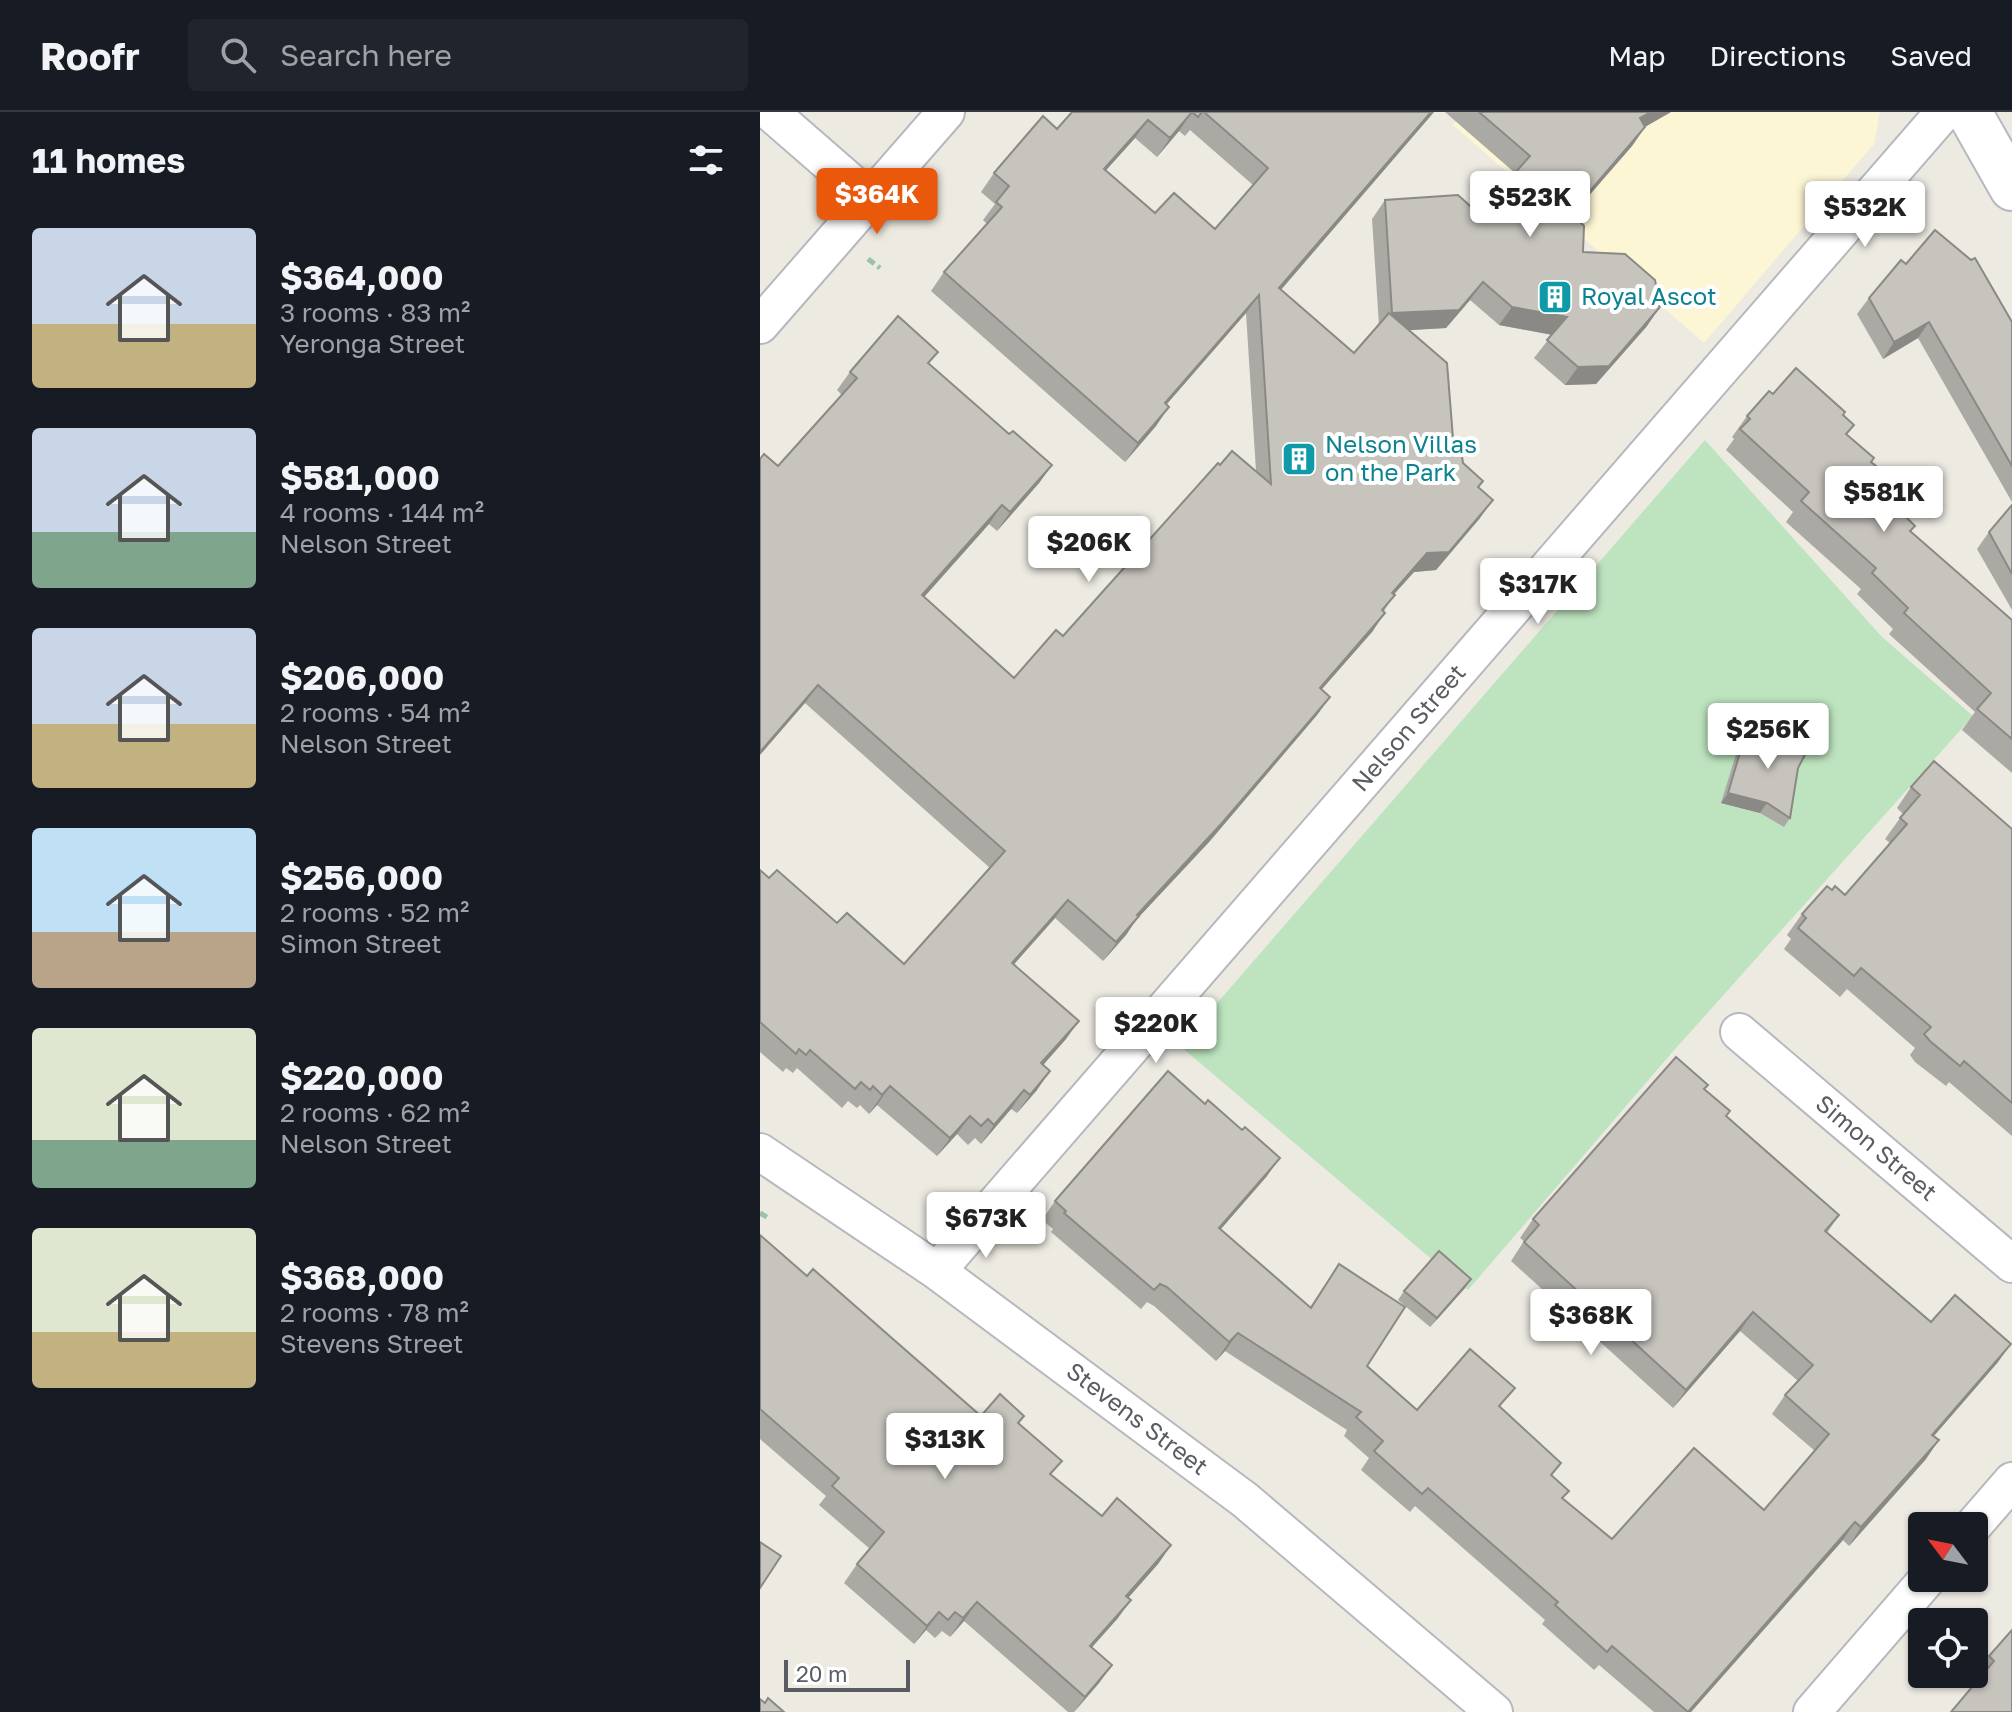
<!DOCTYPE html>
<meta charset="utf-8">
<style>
:root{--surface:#171b24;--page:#20242c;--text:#f1f3f6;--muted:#9ea1a6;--line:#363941;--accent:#ea580c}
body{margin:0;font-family:"Golos Text",sans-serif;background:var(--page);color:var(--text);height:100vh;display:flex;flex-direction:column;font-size:30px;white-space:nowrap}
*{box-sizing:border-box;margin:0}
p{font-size:26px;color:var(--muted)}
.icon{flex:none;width:44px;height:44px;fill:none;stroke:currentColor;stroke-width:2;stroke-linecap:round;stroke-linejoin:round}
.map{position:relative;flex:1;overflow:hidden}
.details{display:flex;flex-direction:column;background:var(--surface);width:760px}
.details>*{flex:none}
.needle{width:52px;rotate:302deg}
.buttons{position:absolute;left:1148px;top:1400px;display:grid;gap:16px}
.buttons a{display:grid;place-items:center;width:80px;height:80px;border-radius:8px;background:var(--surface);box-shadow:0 2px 6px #0004;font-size:40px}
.scale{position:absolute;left:24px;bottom:20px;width:126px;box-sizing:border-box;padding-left:8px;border:4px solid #595c62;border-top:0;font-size:22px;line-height:28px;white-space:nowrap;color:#595c62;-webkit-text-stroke:6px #fff;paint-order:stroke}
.price{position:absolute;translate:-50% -68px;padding:0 18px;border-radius:8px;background:#fff;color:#222;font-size:26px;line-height:52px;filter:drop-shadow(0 2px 4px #0008)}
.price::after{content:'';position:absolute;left:50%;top:48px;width:24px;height:18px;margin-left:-12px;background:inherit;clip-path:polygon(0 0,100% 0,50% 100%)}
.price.on{background:var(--accent);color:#fff}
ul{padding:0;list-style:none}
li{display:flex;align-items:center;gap:24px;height:200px;padding:0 32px}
li span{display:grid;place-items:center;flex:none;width:224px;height:160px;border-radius:8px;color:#555}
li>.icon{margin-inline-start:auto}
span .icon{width:96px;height:96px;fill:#fffc;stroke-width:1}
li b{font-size:34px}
h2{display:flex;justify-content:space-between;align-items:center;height:96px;padding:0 32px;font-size:34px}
header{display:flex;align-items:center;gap:48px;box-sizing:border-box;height:112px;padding:0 40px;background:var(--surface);border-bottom:2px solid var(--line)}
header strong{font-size:38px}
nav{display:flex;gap:44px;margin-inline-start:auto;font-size:28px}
.search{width:560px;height:72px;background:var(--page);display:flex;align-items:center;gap:20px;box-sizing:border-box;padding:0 28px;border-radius:8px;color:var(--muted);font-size:30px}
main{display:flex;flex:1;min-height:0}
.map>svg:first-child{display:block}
.commercial{fill:#fdf6d5}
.green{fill:#bde4bf}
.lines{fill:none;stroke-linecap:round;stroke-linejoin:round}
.street-casing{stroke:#b6b8bd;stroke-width:40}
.secondary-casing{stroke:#b6b9bf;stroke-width:48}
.path{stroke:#96c5a6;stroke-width:5;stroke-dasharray:8 4;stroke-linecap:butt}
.street{stroke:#fff;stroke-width:36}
.secondary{stroke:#fff;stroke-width:44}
.wall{fill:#aba9a3;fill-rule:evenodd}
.shaded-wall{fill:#8b8985}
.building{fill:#c7c4be;stroke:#8b8985;stroke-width:2}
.labels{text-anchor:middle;stroke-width:8;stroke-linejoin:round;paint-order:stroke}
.culture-label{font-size:24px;fill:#0d838f;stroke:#fff;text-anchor:start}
.street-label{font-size:24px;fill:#595c62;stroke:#fff}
</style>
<header>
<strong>Roofr</strong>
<div class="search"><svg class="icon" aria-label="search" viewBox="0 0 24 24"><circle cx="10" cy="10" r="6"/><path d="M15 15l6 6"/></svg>Search here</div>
<nav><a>Map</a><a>Directions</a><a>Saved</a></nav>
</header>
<main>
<section class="details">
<h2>11 homes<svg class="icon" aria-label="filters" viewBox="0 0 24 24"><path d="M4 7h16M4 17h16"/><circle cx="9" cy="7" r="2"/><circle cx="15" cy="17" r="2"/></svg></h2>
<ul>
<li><span style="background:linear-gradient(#c9d6e8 60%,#c2b280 0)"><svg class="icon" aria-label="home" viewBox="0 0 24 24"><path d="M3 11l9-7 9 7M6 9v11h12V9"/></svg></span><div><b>$364,000</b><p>3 rooms · 83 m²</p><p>Yeronga Street</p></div></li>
<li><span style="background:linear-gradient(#c9d6e8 65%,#7fa58c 0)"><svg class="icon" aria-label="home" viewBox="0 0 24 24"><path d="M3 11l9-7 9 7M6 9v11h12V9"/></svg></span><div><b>$581,000</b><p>4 rooms · 144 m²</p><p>Nelson Street</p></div></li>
<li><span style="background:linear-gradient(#c9d6e8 60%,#c2b280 0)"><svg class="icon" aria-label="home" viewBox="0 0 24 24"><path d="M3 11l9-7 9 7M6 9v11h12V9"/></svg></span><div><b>$206,000</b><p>2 rooms · 54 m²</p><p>Nelson Street</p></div></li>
<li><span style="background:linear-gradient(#bfe0f5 65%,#b9a48a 0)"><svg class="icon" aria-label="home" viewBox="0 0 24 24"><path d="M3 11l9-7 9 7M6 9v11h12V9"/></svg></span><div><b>$256,000</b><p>2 rooms · 52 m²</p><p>Simon Street</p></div></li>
<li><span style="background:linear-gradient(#dfe7d0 70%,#7fa58c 0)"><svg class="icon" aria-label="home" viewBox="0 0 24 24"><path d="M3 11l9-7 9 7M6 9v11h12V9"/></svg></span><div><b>$220,000</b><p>2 rooms · 62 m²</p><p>Nelson Street</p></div></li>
<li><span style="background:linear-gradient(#dfe7d0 65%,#c2b280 0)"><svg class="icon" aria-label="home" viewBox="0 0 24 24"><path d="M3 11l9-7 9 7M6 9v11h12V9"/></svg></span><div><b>$368,000</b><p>2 rooms · 78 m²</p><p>Stevens Street</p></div></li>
</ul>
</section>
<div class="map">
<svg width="1252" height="1600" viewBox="0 0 1252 1600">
<rect width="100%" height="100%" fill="#eceae1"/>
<!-- commercial -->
<path class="commercial" d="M 704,0 L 1120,0 L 1114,32 L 944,231 L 693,13 Z"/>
<!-- green -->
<path class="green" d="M 945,328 L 1122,525 L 1213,604 L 909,944 L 708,1178 L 420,934 Z"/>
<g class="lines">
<!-- street casing -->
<g class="street-casing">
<g id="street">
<path d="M 10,0 L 110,87"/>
<path d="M 0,213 L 186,0"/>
<path d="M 979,920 L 1252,1152"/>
<path d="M 0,1040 L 177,1159 L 485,1388 L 734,1600"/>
<path d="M 177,1159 L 1184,0"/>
<path d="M 1213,1414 L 1252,1369"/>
<path d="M 1052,1600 L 1168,1466"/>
</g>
</g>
<!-- secondary casing -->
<g class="secondary-casing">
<path id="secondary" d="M 1209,0 L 1252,76"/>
</g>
<!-- path -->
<g class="path">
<path d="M 108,147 L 120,156"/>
<path d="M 0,1101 L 10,1107"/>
</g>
<!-- street -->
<use href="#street" class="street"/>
<!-- secondary -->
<use href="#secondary" class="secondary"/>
</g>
<!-- wall -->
<g class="wall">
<path d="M 312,0 L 674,0 L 521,178 L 594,241 L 619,213 L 612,107 L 625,88 L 719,102 L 755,61 L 685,0 L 911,0 L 885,15 L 872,34 L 813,102 L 823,140 L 887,214 L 836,272 L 805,273 L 774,246 L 792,223 L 739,213 L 710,188 L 686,216 L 649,218 L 694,339 L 719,376 L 720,406 L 676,458 L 654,460 L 634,482 L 612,520 L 562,577 L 570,585 L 557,603 L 449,730 L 376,808 L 366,823 L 343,849 L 295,806 L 254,852 L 306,927 L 283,953 L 277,978 L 257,1001 L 251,997 L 221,1032 L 215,1026 L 208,1033 L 197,1022 L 177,1044 L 117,993 L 109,1002 L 100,993 L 97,996 L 88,989 L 82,996 L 37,956 L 33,961 L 26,956 L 23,960 L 0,940 L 0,758 L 9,766 L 77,811 L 144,852 L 230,756 L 45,591 L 18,354 L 82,283 L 77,278 L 90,260 L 169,252 L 249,322 L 292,353 L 279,371 L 237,419 L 229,412 L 164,485 L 254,566 L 303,524 L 460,353 L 496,359 L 486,201 L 406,293 L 396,314 L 365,350 L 171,179 L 184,160 L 227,112 L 223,108 L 235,92 L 221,80 L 234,61 L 297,17 ZM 430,18 L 493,73 L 455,117 L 395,101 L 346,58 L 375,26 L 397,45 L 419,19 L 425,24 Z"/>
<path d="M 1146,152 L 1252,210 L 1252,390 L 1158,226 L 1123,247 L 1097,202 L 1109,186 Z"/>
<path d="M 1013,282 L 1083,303 L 1094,313 L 1087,322 L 1112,350 L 1116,365 L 1147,392 L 1141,401 L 1155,414 L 1151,419 L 1252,508 L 1252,661 L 1202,618 L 1215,600 L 1129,522 L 1133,517 L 1097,482 L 1101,477 L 1026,410 L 1033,400 L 966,338 L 974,327 L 972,325 L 987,304 Z"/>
<path d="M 1252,393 L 1252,498 L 1217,437 L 1229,420 Z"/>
<path d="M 987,617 L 1038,656 L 1030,706 L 1024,715 L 1000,701 L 961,691 L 981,626 Z"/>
<path d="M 1151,675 L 1252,717 L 1252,1024 L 1189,970 L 1186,974 L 1155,950 L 1150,943 L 1155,936 L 1087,877 L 1080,885 L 1024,837 L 1031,827 L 1027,823 L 1042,802 L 1072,778 L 1085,783 L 1130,731 L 1125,727 L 1143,702 L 1137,696 Z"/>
<path d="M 945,978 L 967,1004 L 1079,1103 L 1067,1121 L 1171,1210 L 1238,1250 L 1174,1324 L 1166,1347 L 1089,1434 L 1083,1428 L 931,1600 L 894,1600 L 839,1553 L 834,1558 L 782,1512 L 785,1508 L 655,1394 L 650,1400 L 601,1358 L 609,1346 L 584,1324 L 587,1318 L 465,1239 L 456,1249 L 394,1194 L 387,1190 L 381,1197 L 291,1120 L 293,1117 L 282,1108 L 295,1089 L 507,1064 L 461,1117 L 550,1195 L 579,1152 L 607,1254 L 657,1298 L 741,1296 L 792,1364 L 803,1387 L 852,1427 L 1004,1398 L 1055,1339 L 1012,1302 L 1025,1283 L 1038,1269 L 980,1219 L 913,1296 L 751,1149 L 764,1129 L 760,1126 L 773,1107 Z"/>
<path d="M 0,1123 L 47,1164 L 221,1304 L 264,1304 L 259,1311 L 292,1363 L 342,1404 L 411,1433 L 398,1452 L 368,1486 L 358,1506 L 332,1535 L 352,1553 L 339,1571 L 314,1600 L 308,1600 L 204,1509 L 190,1525 L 182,1519 L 175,1526 L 166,1518 L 154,1532 L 84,1471 L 97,1452 L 110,1437 L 59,1393 L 66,1384 L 0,1327 Z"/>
<path d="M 705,1176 L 670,1215 L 638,1188 L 644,1179 Z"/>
<path d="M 1252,1518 L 1252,1600 L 1217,1561 L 1229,1544 Z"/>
</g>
<!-- shaded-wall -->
<g class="shaded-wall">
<path d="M 432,0 L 419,19 L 397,45 L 410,26 Z"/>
<path d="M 671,0 L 674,0 L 506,195 L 519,176 Z"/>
<path d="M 891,0 L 911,0 L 867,25 L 880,6 Z"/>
<path d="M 388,8 L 375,26 L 331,75 L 344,57 Z"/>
<path d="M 885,15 L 872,34 L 798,119 L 811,101 Z"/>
<path d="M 723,170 L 710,188 L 686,216 L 619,220 L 632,201 Z"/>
<path d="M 499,183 L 486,201 L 392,309 L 405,291 Z"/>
<path d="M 752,195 L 807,205 L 794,223 L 739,213 Z"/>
<path d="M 900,195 L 887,214 L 836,272 L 805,273 L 818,255 Z"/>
<path d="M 1169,210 L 1158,226 L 1123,247 L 1134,230 Z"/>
<path d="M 409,295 L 396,314 L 365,350 L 378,331 Z"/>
<path d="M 292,353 L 279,371 L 237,419 L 250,400 Z"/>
<path d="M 733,388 L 720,406 L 676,458 L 654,460 L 619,499 L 632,481 L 667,441 Z"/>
<path d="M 242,393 L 229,412 L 149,502 L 162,483 Z"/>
<path d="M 625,501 L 612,520 L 547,594 L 560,576 Z"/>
<path d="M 58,573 L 45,591 L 0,643 L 0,640 Z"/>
<path d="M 570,585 L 557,603 L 449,730 L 376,808 L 366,823 L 343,849 L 377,803 Z"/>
<path d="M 968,681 L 1007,691 L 1000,701 L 961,691 Z"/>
<path d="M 308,788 L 295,806 L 239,869 L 252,851 Z"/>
<path d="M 319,909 L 306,927 L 268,970 L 281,951 Z"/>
<path d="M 290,959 L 277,978 L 257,1001 L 270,983 Z"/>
<path d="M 130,974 L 117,993 L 109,1002 L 122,983 Z"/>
<path d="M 264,978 L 251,997 L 221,1032 L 234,1013 Z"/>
<path d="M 210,1004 L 197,1022 L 177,1044 L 190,1026 Z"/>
<path d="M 520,1046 L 507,1064 L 446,1134 L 459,1116 Z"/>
<path d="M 711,1167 L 705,1176 L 670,1215 L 677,1206 Z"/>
<path d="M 993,1200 L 980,1219 L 913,1296 L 926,1278 Z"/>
<path d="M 478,1221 L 465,1239 L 456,1249 L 469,1230 Z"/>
<path d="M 1251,1232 L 1238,1250 L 1159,1341 L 1172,1323 Z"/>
<path d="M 1179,1328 L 1166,1347 L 1089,1434 L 1101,1415 Z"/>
<path d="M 1095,1410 L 1083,1428 L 931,1600 L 928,1600 Z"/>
<path d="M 411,1433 L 398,1452 L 353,1503 L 366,1484 Z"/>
<path d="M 371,1488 L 358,1506 L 317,1552 L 330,1534 Z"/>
<path d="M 217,1490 L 204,1509 L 190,1525 L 203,1506 Z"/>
<path d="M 179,1500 L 166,1518 L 154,1532 L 167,1514 Z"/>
<path d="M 352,1553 L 339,1571 L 314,1600 L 325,1585 Z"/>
</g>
<!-- building -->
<g class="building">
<path d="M 312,0 L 442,0 L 438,5 L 432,0 L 410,26 L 388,8 L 344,57 L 395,101 L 414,81 L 455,117 L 508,56 L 444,0 L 671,0 L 519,176 L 594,241 L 629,201 L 687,251 L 694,339 L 701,338 L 703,351 L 723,369 L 718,375 L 733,388 L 689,440 L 667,441 L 632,481 L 635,483 L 622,498 L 625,501 L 560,576 L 570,585 L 462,711 L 377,803 L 379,804 L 356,830 L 308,788 L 252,851 L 319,909 L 281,951 L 290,959 L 270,983 L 264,978 L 234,1013 L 228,1007 L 221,1014 L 210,1004 L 190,1026 L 130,974 L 122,983 L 113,974 L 110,978 L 101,970 L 95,977 L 50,938 L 46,943 L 39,937 L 36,942 L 0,910 L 0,758 L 9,766 L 17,758 L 77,811 L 87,801 L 144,852 L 245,739 L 58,573 L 0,640 L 0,347 L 4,342 L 18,354 L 97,266 L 90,260 L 138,204 L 178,240 L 168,251 L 249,322 L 253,319 L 292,353 L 250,400 L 242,393 L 162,483 L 254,566 L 296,518 L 303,524 L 458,351 L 460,353 L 472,339 L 511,372 L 499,183 L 405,291 L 409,295 L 378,331 L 184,160 L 242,95 L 236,90 L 249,74 L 234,61 L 283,4 L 297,17 Z"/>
<path d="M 719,0 L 891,0 L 880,6 L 885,15 L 811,101 L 824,114 L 823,140 L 865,142 L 895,168 L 900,195 L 849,254 L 818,255 L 787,228 L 807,205 L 752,195 L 723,170 L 699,198 L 632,201 L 625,88 L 698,83 L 719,102 L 770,44 Z"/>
<path d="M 1175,118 L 1211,148 L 1215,146 L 1252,210 L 1252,354 L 1169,210 L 1134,230 L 1109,186 L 1141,148 L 1146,152 Z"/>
<path d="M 1036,256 L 1085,300 L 1083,303 L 1094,313 L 1086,322 L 1114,346 L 1111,350 L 1121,358 L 1115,364 L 1147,392 L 1141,400 L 1155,414 L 1150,419 L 1252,508 L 1252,627 L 1217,597 L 1231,581 L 1144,501 L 1148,496 L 1112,461 L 1116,456 L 1041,389 L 1049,380 L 980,317 L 990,307 L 987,304 L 1009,279 L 1013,282 Z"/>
<path d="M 1252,393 L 1252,462 L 1229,420 Z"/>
<path d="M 987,617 L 1048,637 L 1038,656 L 1030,706 L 1007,691 L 968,681 Z"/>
<path d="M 1174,649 L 1252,717 L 1252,991 L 1204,949 L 1200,954 L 1170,929 L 1164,922 L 1171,915 L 1101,856 L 1094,864 L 1038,816 L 1046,806 L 1042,802 L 1067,774 L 1072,778 L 1075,774 L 1085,783 L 1147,712 L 1140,706 L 1160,683 L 1151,675 Z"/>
<path d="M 916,945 L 948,973 L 944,977 L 970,999 L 966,1004 L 1079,1103 L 1065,1119 L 1171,1210 L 1195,1183 L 1251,1232 L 1172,1323 L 1179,1328 L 1101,1415 L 1095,1410 L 928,1600 L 852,1534 L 847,1540 L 795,1493 L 798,1490 L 668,1376 L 662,1382 L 614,1339 L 623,1329 L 596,1305 L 601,1300 L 478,1221 L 469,1230 L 407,1175 L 400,1172 L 394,1178 L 304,1101 L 306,1099 L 295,1089 L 408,959 L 445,992 L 448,988 L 482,1018 L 485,1015 L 520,1046 L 459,1116 L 551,1196 L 579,1152 L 645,1195 L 607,1254 L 657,1298 L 710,1237 L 755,1276 L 739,1294 L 801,1351 L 791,1363 L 809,1379 L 802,1386 L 852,1427 L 934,1336 L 1004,1398 L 1069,1322 L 1025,1283 L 1053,1253 L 993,1200 L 926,1278 L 764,1130 L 779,1113 L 773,1107 Z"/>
<path d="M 0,1123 L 47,1164 L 53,1157 L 221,1304 L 240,1282 L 264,1304 L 258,1311 L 302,1349 L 290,1362 L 342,1404 L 357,1386 L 411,1433 L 366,1484 L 371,1488 L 330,1534 L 352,1553 L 325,1585 L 217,1490 L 203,1506 L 195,1500 L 188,1508 L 179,1500 L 167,1514 L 97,1452 L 124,1420 L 72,1374 L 79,1366 L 0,1297 Z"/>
<path d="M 679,1139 L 711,1167 L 677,1206 L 644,1179 Z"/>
<path d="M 0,1430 L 21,1444 L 0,1476 Z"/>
<path d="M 1252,1518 L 1252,1600 L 1191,1600 L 1234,1549 L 1229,1544 Z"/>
<path d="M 8,1586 L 24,1600 L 0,1600 L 0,1587 L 5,1591 Z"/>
</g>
<!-- icons -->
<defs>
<g id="building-square" transform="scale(1.8)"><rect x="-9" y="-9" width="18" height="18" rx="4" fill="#0f9aa8" stroke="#fff"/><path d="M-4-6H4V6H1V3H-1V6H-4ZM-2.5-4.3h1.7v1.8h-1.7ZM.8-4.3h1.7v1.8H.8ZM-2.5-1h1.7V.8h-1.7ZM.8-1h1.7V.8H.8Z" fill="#fff"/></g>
</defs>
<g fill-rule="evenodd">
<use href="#building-square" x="795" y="185"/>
<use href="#building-square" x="539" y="347"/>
</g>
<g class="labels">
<!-- culture labels -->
<g class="culture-label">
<text x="821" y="193">Royal Ascot</text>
<text x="565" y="341">Nelson Villas<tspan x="565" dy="28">on the Park</tspan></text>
</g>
<!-- street labels -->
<g class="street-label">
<text transform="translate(649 616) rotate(-49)" y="8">Nelson Street</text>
<text transform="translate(1116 1036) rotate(40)" y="8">Simon Street</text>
<text transform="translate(377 1307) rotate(37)" y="8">Stevens Street</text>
</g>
</g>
</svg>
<div class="buttons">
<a><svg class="needle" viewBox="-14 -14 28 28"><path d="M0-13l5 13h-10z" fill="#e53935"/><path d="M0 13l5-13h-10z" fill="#9ea1a6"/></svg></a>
<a><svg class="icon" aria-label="locate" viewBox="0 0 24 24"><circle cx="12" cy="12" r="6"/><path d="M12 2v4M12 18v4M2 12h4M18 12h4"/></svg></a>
</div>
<div class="scale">20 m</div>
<b class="price on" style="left:117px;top:124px">$364K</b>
<b class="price" style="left:770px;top:127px">$523K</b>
<b class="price" style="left:1105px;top:137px">$532K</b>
<b class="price" style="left:1124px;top:422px">$581K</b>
<b class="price" style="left:329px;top:472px">$206K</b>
<b class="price" style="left:778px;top:514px">$317K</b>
<b class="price" style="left:1008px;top:659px">$256K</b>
<b class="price" style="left:396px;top:953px">$220K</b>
<b class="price" style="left:226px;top:1148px">$673K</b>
<b class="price" style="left:831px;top:1245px">$368K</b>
<b class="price" style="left:185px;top:1369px">$313K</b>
</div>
</main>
